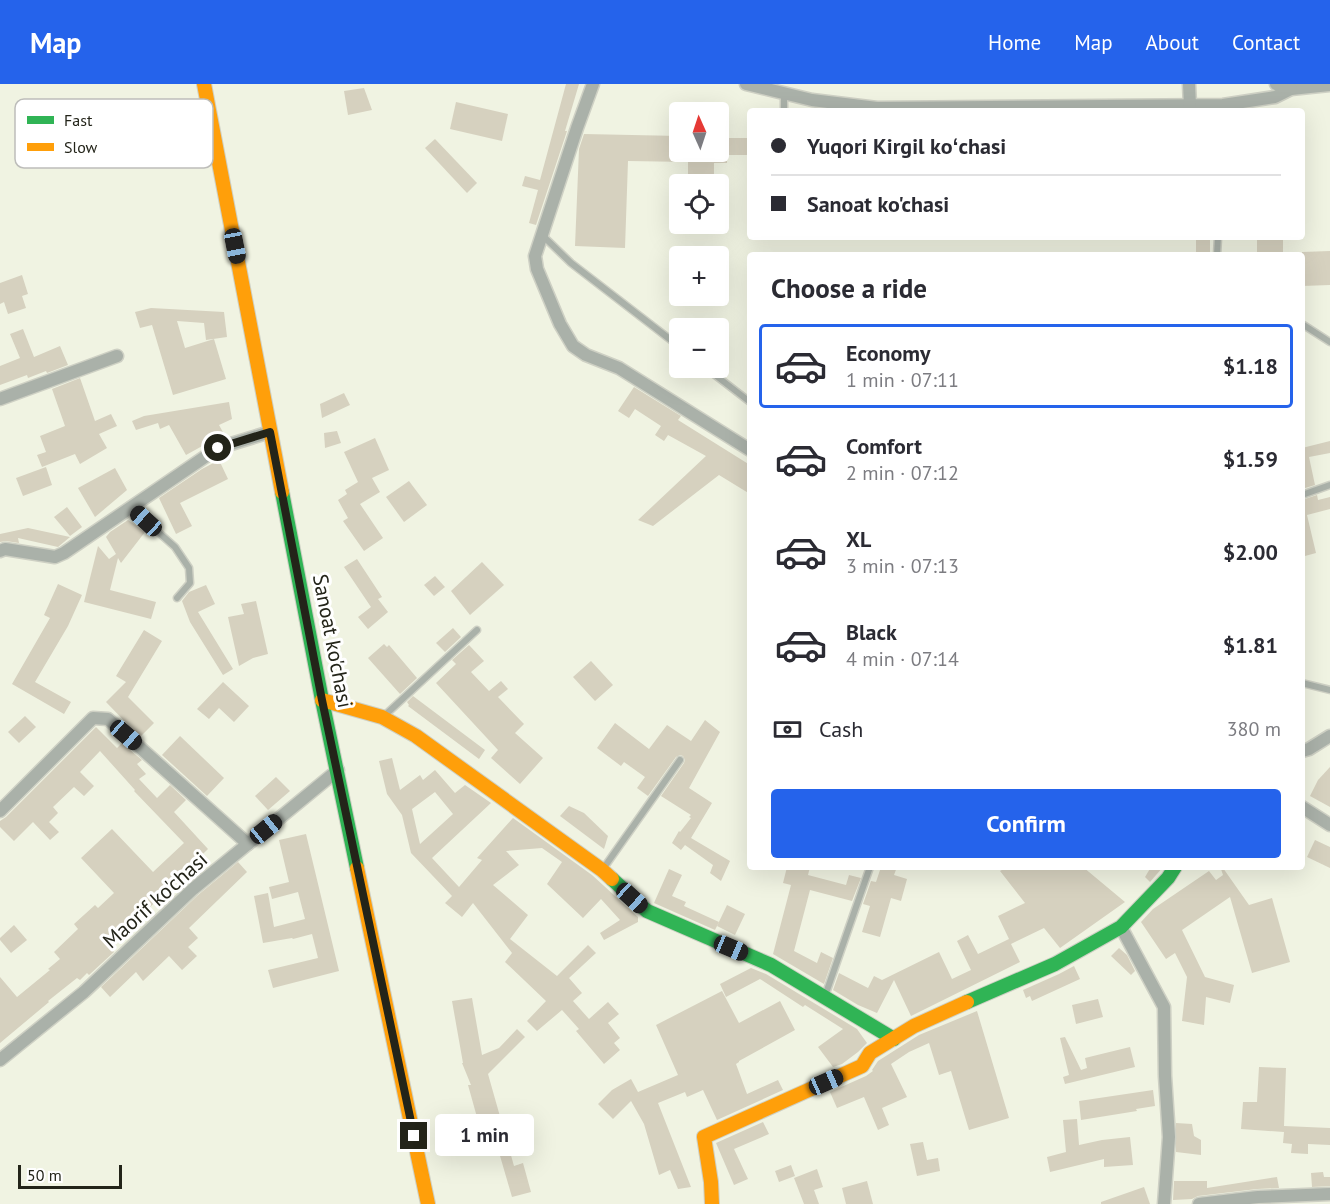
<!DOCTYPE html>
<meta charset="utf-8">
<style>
body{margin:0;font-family:"PT Sans",sans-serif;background:#f7f7f7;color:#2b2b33;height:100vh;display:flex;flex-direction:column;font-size:22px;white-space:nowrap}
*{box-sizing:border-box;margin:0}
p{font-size:20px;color:#7c7c81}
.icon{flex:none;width:33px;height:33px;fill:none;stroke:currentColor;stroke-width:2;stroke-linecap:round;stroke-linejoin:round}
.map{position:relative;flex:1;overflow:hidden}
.side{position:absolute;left:747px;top:168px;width:558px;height:618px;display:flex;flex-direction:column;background:#fff;border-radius:6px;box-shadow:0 6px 24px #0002}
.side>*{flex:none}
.banner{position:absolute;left:747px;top:24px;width:558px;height:132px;border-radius:6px;box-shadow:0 6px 24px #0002;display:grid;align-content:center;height:132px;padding:0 24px;background:#fff}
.needle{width:39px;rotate:357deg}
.controls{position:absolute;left:669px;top:18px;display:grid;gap:12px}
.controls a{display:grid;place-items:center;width:60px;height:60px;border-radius:6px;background:#fff;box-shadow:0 6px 24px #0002;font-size:30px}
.scale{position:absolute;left:18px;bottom:15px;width:104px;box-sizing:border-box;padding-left:6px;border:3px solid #232419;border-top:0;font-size:16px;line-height:21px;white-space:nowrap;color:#232419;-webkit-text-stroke:4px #fff;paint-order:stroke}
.end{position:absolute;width:27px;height:27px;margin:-14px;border:8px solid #232419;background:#fff;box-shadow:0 0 0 3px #fff}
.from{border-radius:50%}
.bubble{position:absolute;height:42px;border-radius:6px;background:#fff;box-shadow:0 6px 24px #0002;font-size:20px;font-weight:800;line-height:42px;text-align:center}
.car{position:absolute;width:18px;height:36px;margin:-18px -9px;border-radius:8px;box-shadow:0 0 4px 2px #0007;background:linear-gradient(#222 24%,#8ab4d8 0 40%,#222 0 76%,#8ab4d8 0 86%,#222 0)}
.banner b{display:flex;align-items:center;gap:21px;height:57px;font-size:22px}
.banner b+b{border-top:2px solid #e1e1e2}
.banner i{width:15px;height:15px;background:#2b2b33}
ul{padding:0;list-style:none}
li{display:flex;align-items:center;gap:18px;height:84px;margin:0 12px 9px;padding:0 12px;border:3px solid transparent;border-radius:6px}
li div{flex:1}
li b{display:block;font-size:22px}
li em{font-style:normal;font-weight:800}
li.active{border-color:#2563eb}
li>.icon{width:54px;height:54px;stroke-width:1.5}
h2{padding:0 24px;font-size:27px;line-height:72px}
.pay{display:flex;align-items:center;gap:15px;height:66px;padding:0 24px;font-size:22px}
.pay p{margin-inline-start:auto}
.primary-button{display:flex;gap:12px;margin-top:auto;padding:12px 24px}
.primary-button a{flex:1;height:69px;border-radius:6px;background:#2563eb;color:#fff;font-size:24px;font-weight:800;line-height:69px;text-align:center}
header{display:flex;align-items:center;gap:36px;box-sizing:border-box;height:84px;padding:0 30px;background:#2563eb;color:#fff}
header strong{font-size:28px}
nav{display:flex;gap:33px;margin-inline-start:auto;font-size:21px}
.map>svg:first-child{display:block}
.building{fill:#d6d1bf;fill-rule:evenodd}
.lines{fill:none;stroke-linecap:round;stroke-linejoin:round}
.lane-casing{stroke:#ced0c4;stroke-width:9}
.street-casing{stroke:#ced0c4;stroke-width:15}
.fast-casing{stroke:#ced0c4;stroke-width:16}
.slow-casing{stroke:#ced0c4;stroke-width:16}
.lane{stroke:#aab1a9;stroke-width:6}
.street{stroke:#aab1a9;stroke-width:12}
.fast{stroke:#30b455;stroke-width:14}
.slow{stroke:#ff9f0a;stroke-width:14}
.route{stroke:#232419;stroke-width:8}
.labels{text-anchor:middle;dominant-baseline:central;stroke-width:6;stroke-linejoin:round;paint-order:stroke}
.street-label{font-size:21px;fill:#232419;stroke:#fff}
.key{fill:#fff;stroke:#bdbdba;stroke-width:1.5}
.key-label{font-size:16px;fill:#232419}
</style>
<header>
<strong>Map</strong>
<nav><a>Home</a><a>Map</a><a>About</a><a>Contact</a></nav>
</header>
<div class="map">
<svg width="1330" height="1120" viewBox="0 0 1330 1120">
<rect width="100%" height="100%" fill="#f0f3e2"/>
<g class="building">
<path d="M566,0H579L565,47H567L536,141L529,139L538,106L522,102L525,92L540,96Z"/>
<path d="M364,4L372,26L348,31L344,7Z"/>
<path d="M456,18L508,30L502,57L450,45Z"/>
<path d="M584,50L680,52V68H718V54H750V71H727V79H714V100H688V78L628,77L625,164L575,162L579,65Z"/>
<path d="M435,55L477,99L467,109L425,64Z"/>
<rect x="1196" y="153" width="14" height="18"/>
<rect x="1257" y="153" width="26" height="18"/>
<path d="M1330,167V201L1302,202V168Z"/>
<path d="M22,191L28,210L22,212L26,224L8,230L4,218L0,220V199Z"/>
<path d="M151,224L224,228L227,253L206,256L204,239L177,237L185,264L214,255L226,295L173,311L152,241L140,244L135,228Z"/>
<path d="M23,245L34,273L60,262L68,281L47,289L46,287L28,294L27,291L0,301V282L20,274L10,250Z"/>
<path d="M80,294L95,337L111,330L117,342L99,350L107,364L80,380L75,370L42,383L37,371L46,368L40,352L65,342L52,305Z"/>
<path d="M634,303L681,332L678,336L750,381V410L719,391L653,442L638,436L706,372L668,351L664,357L655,351L661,342L635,325L629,334L618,327Z"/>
<path d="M344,309L350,321L322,334L320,320Z"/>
<path d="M229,318L232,335L219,341L224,350L186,371L169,341L160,345L158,339L136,346L132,337L144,332Z"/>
<path d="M337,347L341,359L325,364L324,349Z"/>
<path d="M375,354L389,386L372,394L380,408L360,420L383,454L364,467L343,437L348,434L338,416L347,410L345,406L358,398L344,368Z"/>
<path d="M1330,357V369L1309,373L1315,401L1302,405V364Z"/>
<path d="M219,376L228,395L180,419L192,442L176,450L159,414L202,385Z"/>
<path d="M46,383L52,401L23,412L16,394Z"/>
<path d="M115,384L127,406L95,433L78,404Z"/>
<path d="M409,397L427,421L404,438L386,413Z"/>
<path d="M1317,411L1318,416L1330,413V425L1307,431L1316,469L1305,472L1302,461V416Z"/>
<path d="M67,423L82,443L70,452L54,433Z"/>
<path d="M128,436L145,448L121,479L118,474L110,506L156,518L151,535L84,518L98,462L109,475L116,470L106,453L110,448Z"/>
<path d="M28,444L70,453L58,463L18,454L19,459L6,457L0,458V450Z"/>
<path d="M357,475L382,513L378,515L388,528L368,545L358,533L371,523L344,483Z"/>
<path d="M482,478L504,501L470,531L451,507Z"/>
<path d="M435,492L445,503L434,512L424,501Z"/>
<path d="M58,500L82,511L68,542L35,598L71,618L64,630L12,600L50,534L44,531Z"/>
<path d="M206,501L215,520L198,528L233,585L223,591L190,538L182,517L189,508Z"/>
<path d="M256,517L268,570L253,574L239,582L228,533L244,530L241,520Z"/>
<path d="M453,544L461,553L445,568L436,559Z"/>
<path d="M144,546L162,557L128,613L154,639L140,653L106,618L126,598L116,592Z"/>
<path d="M384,560L387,563L389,561L417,594L400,610L368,574Z"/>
<path d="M469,561L484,577L471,588L489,607L501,597L508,605L498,613L524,640L515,649L543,674L520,700L491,674L498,666L436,599L456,580L452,576Z"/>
<path d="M591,577L613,601L595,617L573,593Z"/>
<path d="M223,598L249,622L234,638L219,624L209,635L197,625Z"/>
<path d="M413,612L485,666L479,675L408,622L409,621L407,618Z"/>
<path d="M25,632L36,643L19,659L8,648Z"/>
<path d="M705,636L720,648L689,704L712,719L691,754L730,777L721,797L710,789L713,781L685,761L681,766L672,759L679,747L680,748L691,734L689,733L691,731L661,712L684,679L685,676L683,672L680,671L676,673L648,712L637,704L645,693L624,678L621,682L597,664L615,639L649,665L667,641L691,657Z"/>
<path d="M96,643L117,664L122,659L142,676L137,680L146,690L139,695L157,714L170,701L186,716L174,728L208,765L168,804L169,805L109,862L114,868L89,891L87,889L80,896L77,894L48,917L49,918L0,959V893L17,913L50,886L48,885L60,875L54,868L78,845L74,840L95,821L98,824L114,809L81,774L112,745L153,788L184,759L134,707L135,706L100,667L80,688L94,702L84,712L74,703L53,723L58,729L49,738L59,748L50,756L33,738L14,757L0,743V737L6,733Z"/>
<path d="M180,652L224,694L207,712L162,671Z"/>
<path d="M392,674L400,706L420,691L423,696L435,686L455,709L465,701L491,719L432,774L459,803L482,776L477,774L513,734L592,791L638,833V838L604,856L600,849L620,836L601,815L583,834L547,800L562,778L542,764L506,767L519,781L493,801L528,831L510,855L557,892L588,861L596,869L569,894L582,909L573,917L589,935L608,918L619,930L608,939L620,954L614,959L620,966L604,980L576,947L579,945L562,926L537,947L527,937L546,917L505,878L512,869L473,819L462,833L445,819L452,812L411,769L402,731L387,710L379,677ZM435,708L453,730L420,760L412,725Z"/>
<path d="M1330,683V723L1310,712L1318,696Z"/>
<path d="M276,693L290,707L268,726L255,712Z"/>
<path d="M569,722L584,729L608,752L604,765L560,732Z"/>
<path d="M306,750L339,887L273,904L268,886L318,874L312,850L293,855L292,854L263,859L254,812L268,809L274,843L305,835L298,808L272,815L269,803L289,798L279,756Z"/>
<path d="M1315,756L1330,763V784L1307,773Z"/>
<path d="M238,778L247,788L189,844L198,854L188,863L197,872L182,886L169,872L143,897L136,888L110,913L101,903L198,811Z"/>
<path d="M787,783H810L808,791L846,801L849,791L861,794L852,817L810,806L794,867L817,879L821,868L833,874L824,900L773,870L791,801L783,799Z"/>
<path d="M881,783H897L894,791L907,795L901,817L891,814L880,853L862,848L870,822L863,820L871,797L876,798Z"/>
<path d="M1007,783H1083L1125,818L1060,864L1044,844L1011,860L1020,878L911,932L894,896L877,929L858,921L833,906L839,889L868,904L874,892L882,896L939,868L952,895L971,886L957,857L968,851L978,870L1009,855L998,832L1025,819L1000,787Z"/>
<path d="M1151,783H1163L1150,798L1145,793Z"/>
<path d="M1223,784L1249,821L1272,814L1290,878L1252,889L1230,813L1182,846L1205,893L1234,901L1230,919L1206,913L1204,941L1182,937L1187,893L1175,869L1166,875L1141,838L1153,825L1209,787L1216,796L1223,791L1221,785Z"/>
<path d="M669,785L682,791L672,812L686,818L684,822L719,838L715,846L654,819Z"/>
<path d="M727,821L745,830L735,851L717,842Z"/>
<path d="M14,841L27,856L11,869L0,856V854Z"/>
<path d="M1119,864L1127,871L1135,887L1131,891L1111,872Z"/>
<path d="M1074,882L1080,895L1032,917L1030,912L1026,914L1023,906L1059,890Z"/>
<path d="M751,884L766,890L857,945L867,959L858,968L842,980L833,983L818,963L843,945L805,921L803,923L760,895L726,913L720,900Z"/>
<path d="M722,907L739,939L780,917L795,946L739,977V978L736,980L747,1010L778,996L783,1006L717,1036L703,1006L687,1013L685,1008L658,1019L691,1103L678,1105L670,1086L659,1091L644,1040L631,1017L613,1035L598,1020L612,1006L631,995L638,1008L678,991L656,941Z"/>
<path d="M472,914L482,971L499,964L517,945L525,953L488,990L514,1082L523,1079L531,1108L512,1113L498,1065L487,1069L468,1001H471L462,979H463L452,917Z"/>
<path d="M1098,915L1103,933L1076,940L1072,921Z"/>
<path d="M977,927L1009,1034L969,1046L951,987L939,991L929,959L909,968L891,980L907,1013L882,1024L889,1041L878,1046L864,1013L837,1024L830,1008L866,992L873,987L872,986L878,977L919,951Z"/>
<path d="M1065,953L1081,986L1087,984L1085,974L1130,963L1135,983L1065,1000L1063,993L1069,991L1060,954Z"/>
<path d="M1259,983L1286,984L1284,1042L1330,1044V1061L1308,1060V1070L1291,1069L1292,1060L1283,1059L1284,1048L1241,1045L1243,1018H1257Z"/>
<path d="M1153,1006L1155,1022L1136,1025L1137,1027L1081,1036L1079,1017Z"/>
<path d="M1077,1035L1079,1061L1102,1056L1130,1053L1133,1081L1104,1083V1075L1050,1088L1047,1073L1066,1068L1063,1036Z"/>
<path d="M763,1038L769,1050L734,1065L748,1095L734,1101L716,1059Z"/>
<path d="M1176,1039L1192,1040L1194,1052L1201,1056V1071L1176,1068Z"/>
<path d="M923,1058L927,1076L938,1074L940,1087L917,1092L910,1060Z"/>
<path d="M791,1081L795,1092L779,1098L775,1087Z"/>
<path d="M817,1085L823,1103L814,1106L819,1120H804L794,1094Z"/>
<path d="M1323,1088L1324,1093H1330V1102L1312,1103L1311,1089Z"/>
<path d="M1277,1093L1279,1104L1257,1105L1198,1112L1192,1115L1173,1116L1174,1097H1207V1104Z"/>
<path d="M867,1097L873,1120H846L842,1104Z"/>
<path d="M1144,1103L1150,1120H1101V1118Z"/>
</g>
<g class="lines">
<defs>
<g id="lane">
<path d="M784,10V27"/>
<path d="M542,151L571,179L680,263"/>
<path d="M1217,171L1218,153"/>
<path d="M1302,240L1330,258"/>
<path d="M706,284L750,318"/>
<path d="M1302,411L1330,401"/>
<path d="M131,424L175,463L189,484L190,499L177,514"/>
<path d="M1302,599L1330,606"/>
<path d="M383,633L477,546"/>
<path d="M603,785L680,676"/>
<path d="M825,912L870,783"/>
</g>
<g id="street">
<path d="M593,0L577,44L535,172L537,185L560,240L573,262L586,271L619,284L750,366"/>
<path d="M746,0L812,16L877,24L1223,21L1275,13L1291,5L1330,1"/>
<path d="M1189,0L1190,22"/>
<path d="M1276,0L1291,5"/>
<path d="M0,315L117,272"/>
<path d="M0,467L5,465L55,473L64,469L218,364L270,348"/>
<path d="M1302,667L1309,665L1330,652"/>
<path d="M1302,723L1330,741"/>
<path d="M0,727L93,634L108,635L248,760"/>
<path d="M1121,843L1164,923L1165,992L1169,1053L1164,1120"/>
<path d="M0,976L84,908L193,805L338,686"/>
<path d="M1199,1120L1258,1113L1330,1110"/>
</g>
<g id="fast">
<path d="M282,408L322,616L357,784"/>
<path d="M612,795L647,827L771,881L894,955"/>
<path d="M967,918L1055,880L1121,843L1168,794L1175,783"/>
</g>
<g id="slow">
<path d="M204,0L282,408"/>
<path d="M322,616L382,633L416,652L602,786L612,795"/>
<path d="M357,784L428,1120"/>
<path d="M712,1120L711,1098L704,1053L862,982L870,969L914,942L967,918"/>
</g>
</defs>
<use href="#lane" class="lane-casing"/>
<use href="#street" class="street-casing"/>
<use href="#fast" class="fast-casing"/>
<use href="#slow" class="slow-casing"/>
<use href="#lane" class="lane"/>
<use href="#street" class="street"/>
<use href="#fast" class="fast"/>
<use href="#slow" class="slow"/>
</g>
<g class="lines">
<path class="route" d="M218,364L270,348L322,616L414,1052"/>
</g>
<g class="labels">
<g class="street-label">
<text transform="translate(333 557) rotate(79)">Sanoat ko'chasi</text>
<text transform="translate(155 816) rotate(-42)">Maorif ko'chasi</text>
</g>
</g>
<rect x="15" y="15" width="198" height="69" rx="9" class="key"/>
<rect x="27" y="32" width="27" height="8" fill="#30b455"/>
<rect x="27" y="59" width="27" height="8" fill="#ff9f0a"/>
<g class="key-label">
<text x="64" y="42">Fast</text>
<text x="64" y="69">Slow</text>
</g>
</svg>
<div class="controls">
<a><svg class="needle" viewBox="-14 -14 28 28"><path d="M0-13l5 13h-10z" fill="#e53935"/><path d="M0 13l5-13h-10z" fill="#7c7c81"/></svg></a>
<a><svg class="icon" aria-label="locate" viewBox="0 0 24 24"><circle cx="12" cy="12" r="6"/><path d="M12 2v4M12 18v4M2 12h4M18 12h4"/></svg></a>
<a>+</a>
<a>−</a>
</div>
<div class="scale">50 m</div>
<i class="end from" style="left:218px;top:364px"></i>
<i class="end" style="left:414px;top:1052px"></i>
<div class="bubble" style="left:435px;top:1030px;width:99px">1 min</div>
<i class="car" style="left:235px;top:162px;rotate:169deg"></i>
<i class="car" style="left:146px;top:437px;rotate:312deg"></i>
<i class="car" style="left:126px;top:651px;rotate:131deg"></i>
<i class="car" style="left:266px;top:745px;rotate:51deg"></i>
<i class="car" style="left:632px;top:814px;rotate:132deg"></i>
<i class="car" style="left:731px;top:864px;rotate:113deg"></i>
<i class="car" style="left:826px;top:998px;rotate:66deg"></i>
<div class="banner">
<b><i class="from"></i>Yuqori Kirgil koʻchasi</b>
<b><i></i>Sanoat ko'chasi</b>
</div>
<section class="side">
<h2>Choose a ride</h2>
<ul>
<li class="active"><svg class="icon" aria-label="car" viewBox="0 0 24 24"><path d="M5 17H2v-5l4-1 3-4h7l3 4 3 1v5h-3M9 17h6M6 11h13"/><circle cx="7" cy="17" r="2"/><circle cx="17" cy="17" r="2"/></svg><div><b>Economy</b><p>1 min · 07:11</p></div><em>$1.18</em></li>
<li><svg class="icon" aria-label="car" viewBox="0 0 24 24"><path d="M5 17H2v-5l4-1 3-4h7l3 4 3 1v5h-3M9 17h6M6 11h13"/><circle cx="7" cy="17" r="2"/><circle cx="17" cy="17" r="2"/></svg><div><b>Comfort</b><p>2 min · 07:12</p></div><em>$1.59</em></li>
<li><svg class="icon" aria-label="car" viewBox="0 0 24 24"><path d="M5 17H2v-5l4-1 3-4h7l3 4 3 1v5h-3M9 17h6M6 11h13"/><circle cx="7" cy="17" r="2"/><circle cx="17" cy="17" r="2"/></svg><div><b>XL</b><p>3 min · 07:13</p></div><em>$2.00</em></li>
<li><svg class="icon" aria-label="car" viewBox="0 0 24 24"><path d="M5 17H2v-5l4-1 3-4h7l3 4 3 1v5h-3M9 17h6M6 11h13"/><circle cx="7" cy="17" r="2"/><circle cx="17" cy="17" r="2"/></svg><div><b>Black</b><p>4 min · 07:14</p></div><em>$1.81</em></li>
</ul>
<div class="pay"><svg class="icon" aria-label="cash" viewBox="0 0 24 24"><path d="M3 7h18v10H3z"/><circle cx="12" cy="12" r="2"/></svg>Cash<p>380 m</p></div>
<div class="primary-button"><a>Confirm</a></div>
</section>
</div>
